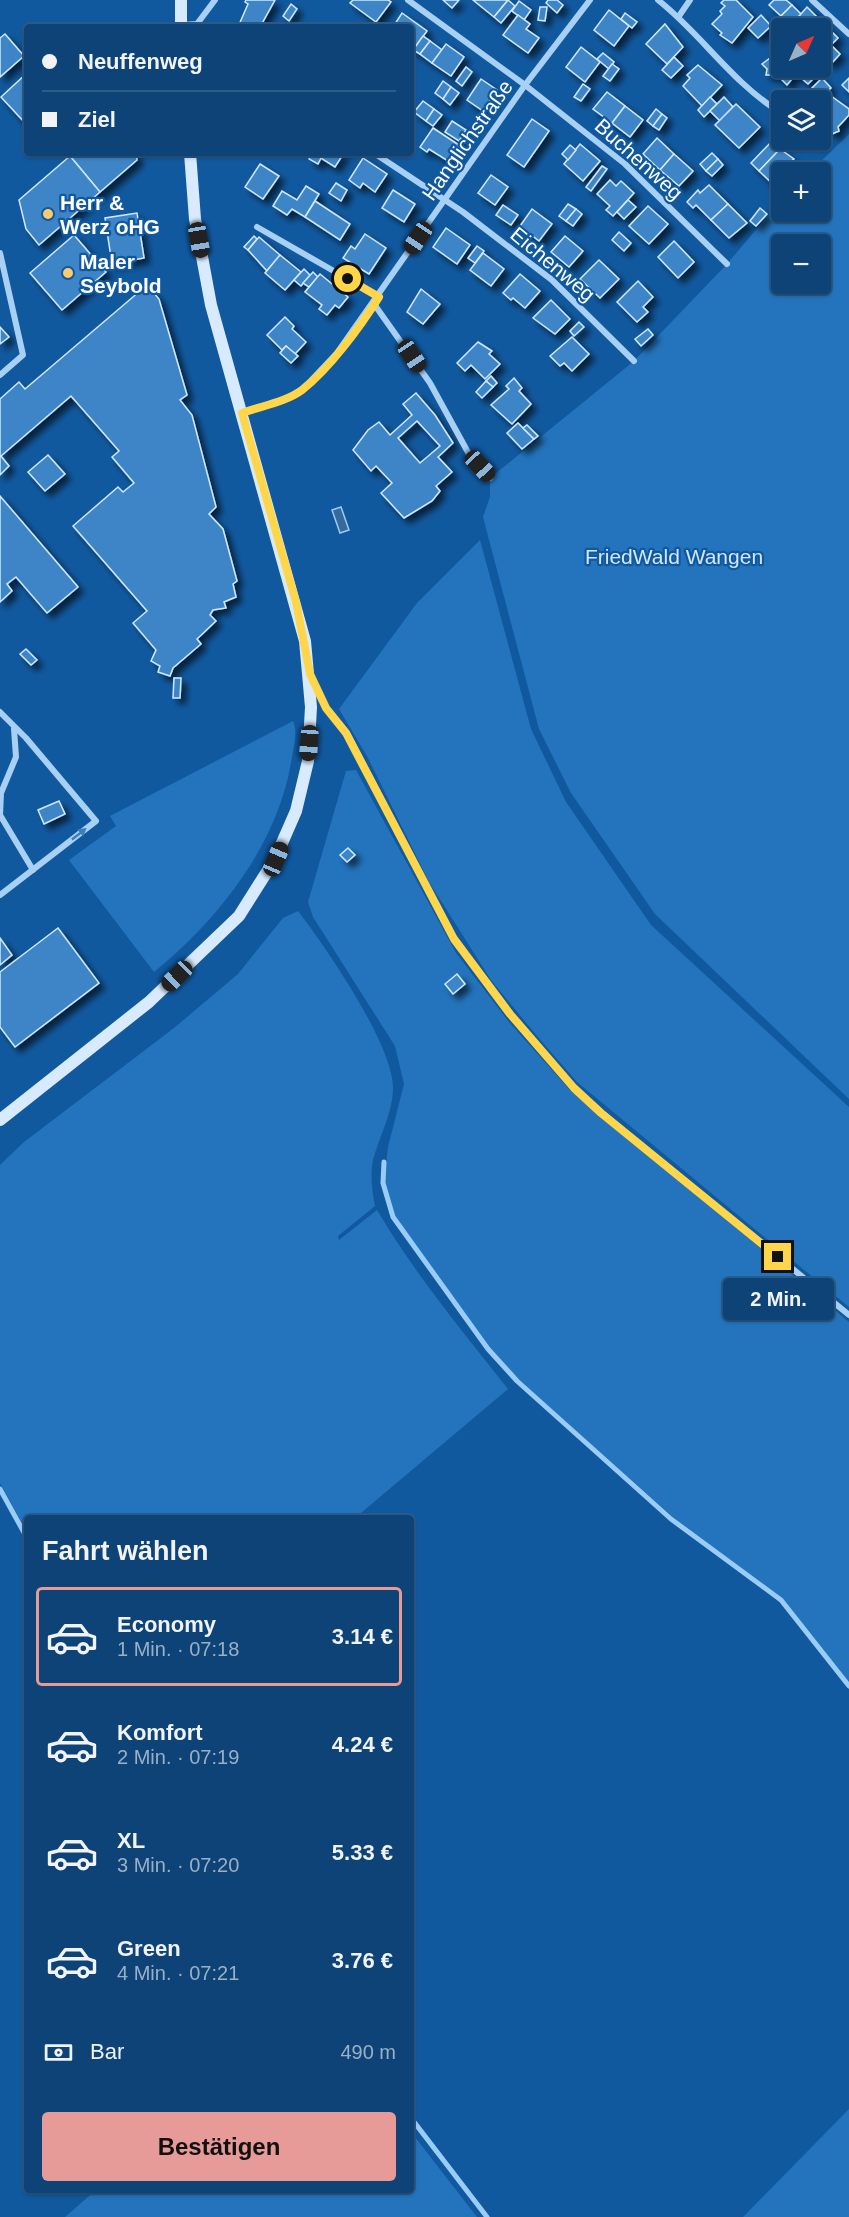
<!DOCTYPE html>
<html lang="de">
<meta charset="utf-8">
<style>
body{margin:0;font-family:Helvetica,sans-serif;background:#1b4e7f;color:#f1f3f6;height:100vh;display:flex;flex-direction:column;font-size:22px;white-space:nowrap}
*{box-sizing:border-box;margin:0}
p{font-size:20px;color:#9ab0c6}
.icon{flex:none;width:33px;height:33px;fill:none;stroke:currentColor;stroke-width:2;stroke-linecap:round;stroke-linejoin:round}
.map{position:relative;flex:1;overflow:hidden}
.side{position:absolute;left:24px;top:1515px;width:390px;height:678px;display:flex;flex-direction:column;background:#0d4377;border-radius:6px;box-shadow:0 2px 4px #0004,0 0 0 2px #2d5c89}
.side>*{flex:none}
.banner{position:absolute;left:24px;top:24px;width:390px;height:132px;border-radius:6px;box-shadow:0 2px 4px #0004,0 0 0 2px #2d5c89;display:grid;align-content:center;height:132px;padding:0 18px;background:#0d4377}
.needle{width:39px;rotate:45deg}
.controls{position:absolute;left:771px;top:18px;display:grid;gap:12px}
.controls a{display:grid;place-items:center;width:60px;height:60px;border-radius:6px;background:#0d4377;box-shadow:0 2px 4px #0004,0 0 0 2px #2d5c89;font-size:30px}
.end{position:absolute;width:27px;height:27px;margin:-14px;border:8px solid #ffd54a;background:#111;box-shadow:0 0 0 3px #111}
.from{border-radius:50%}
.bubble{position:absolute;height:42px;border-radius:6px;background:#0d4377;box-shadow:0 2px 4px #0004,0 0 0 2px #2d5c89;font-size:20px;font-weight:600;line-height:42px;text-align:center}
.car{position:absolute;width:18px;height:36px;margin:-18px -9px;border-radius:8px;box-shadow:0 0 4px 2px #0007;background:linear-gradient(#222 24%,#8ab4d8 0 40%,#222 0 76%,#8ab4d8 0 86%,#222 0)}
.banner b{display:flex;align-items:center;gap:21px;height:57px;font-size:22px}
.banner b+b{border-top:2px solid #2d5c89}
.banner i{width:15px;height:15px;background:#f1f3f6}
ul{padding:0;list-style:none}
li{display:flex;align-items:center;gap:18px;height:99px;margin:0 12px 9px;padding:0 6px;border:3px solid transparent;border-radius:6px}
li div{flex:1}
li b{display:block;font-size:22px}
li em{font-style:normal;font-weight:600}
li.active{border-color:#e69b98}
li>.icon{width:54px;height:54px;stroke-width:1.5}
h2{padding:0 18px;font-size:27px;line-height:72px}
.pay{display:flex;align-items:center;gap:15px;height:66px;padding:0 18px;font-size:22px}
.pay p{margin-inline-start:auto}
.primary-button{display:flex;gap:12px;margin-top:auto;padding:12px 18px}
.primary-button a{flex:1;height:69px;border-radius:6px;background:#e69b98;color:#111;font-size:24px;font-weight:600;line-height:69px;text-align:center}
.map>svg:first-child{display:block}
.green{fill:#2374bd;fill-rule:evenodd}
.water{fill:#366a9c;stroke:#9accf8;stroke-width:1.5}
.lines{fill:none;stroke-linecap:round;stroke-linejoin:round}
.stream{stroke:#9accf8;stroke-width:5}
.building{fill:#3e85c7;stroke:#d1e9fe;stroke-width:1.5;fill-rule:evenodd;filter:url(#shadow)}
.street{stroke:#a8d0f5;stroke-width:6}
.secondary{stroke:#d8ebfe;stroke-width:12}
.oneway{fill:#3e7db9}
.route{stroke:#ffd54a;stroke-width:8}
.poi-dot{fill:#ffca6c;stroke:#11599f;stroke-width:2}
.labels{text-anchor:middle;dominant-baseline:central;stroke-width:4.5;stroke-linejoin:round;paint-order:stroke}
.street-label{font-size:21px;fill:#fff;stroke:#11599f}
.poi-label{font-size:21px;font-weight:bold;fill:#fff;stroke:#11599f;text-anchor:start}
.park-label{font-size:21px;fill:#d1e9fe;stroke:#11599f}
</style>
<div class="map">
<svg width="849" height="2217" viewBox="0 0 849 2217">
<defs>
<filter id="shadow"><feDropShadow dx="5.5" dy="5.5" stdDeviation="3" flood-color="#0009"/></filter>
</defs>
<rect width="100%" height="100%" fill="#11599f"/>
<g class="green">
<path d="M849,134V1099L655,914L571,793L539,729L483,517L490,497V478L634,361L727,264L781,200L782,212H820V172H810ZM782,244H820V284H782Z"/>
<path d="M480,540L531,729L566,802L651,925L849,1107V1307L577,1082L537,1036L491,980L429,882L368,758L339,709L417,603Z"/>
<path d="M293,721C298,732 294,745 292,757C279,843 220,918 154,972L69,860L116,826L110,816Z"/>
<path d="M356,770L456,953L509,1022L568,1088L849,1322V1684L784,1601L673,1517L518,1380L487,1346L416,1249L394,1215L384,1182L388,1147L404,1084L395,1046L313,917L308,902L346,771Z"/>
<path d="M298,911C325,946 395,1047 393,1090C392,1115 379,1137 373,1160C370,1175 372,1191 375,1206L338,1236L339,1240L377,1210C415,1274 462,1331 508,1389L355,1518H27V1532L0,1483V1165L24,1142L174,1028L238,974L283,918Z"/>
<path d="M849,2109V2217H743Z"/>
<path d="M411,2132L477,2217H65L96,2190H411Z"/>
</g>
<path class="water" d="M341,507L349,530L340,533L332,510Z"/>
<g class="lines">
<g class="stream">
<path d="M384,1162L383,1183L393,1217L488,1349L517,1381L671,1519L781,1600L849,1686"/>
<path d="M0,1489L27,1538"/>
<path d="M411,2118L487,2217"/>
</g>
</g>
<g class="building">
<path d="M246,0H275L260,27H238L248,4L245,2Z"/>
<path d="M353,0H388L391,2L376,22L350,3Z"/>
<path d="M443,0H459L452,8Z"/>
<path d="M473,0H508L494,17Z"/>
<path d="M508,0L515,6L501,23L494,17Z"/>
<path d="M548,0H557L563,5L557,13L546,3Z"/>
<path d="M724,0H736L753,17L732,43L720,35L722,33L712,24L722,14L720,11L725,6L721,3Z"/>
<path d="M774,0H786L792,5L781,16L769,5Z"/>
<path d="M519,1L531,10L524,20L512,11Z"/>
<path d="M291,4L297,9L289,21L283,16Z"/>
<path d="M792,5L801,14L790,25L781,16Z"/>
<path d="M540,7H547L545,21L538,20Z"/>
<path d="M807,7L823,23L817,28H789Z"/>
<path d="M609,10L629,26L614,46L594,30Z"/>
<path d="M402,13L427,31L413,50L411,48V27H393Z"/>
<path d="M625,13L637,22L632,28L621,19Z"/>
<path d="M518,15L530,24L526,29L539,38L528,53L503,35Z"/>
<path d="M761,15L771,26L758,38L748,28Z"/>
<path d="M823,23L838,38L820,56V28H817Z"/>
<path d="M665,24L683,47L667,64L646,44Z"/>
<path d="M5,34L24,56L0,77V38Z"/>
<path d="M423,36L430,41L420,54L413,50Z"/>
<path d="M430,41L442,50L432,63L420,54Z"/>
<path d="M446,44L464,57L451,76L432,63Z"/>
<path d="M831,45L840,54L831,64L821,55Z"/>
<path d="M581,47L600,62L585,82L566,67Z"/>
<path d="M782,49V68H801L787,85L777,75H766L767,69L762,64Z"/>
<path d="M603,53L614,62L609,69L597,59Z"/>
<path d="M674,57L683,66L671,78L662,70Z"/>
<path d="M612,64L619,69L610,81L603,76Z"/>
<path d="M698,65L722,85L702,106L683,86L690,78L687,75Z"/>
<path d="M466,67L472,72L462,86L456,81Z"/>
<path d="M805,68H813L819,73L808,84L798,75Z"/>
<path d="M27,73V125L1,97Z"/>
<path d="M822,78L831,88L819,99L810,90Z"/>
<path d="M849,78V92L842,85Z"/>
<path d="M481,79L497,90L483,111L467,100Z"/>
<path d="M443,81L451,87L443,99L435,93Z"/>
<path d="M583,84L590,89L581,101L574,97Z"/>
<path d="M451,87L459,93L450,105L443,99Z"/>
<path d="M607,92L625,106L612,123L593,109Z"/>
<path d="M831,96L849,109V115L838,127L839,131L832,134L820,119V107Z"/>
<path d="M710,97L717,104L704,117L698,110Z"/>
<path d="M724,97L733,107L720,121L710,111Z"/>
<path d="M423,101L434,109L426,121L414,112Z"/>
<path d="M736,104L760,127L739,148L715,125Z"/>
<path d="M625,106L643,120L630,137L612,123Z"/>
<path d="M434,109L442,115L433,126L426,121Z"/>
<path d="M656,109L662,114L653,126L647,121Z"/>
<path d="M662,114L667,118L659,130L653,126Z"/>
<path d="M532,119L549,131L524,167L507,155Z"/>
<path d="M452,121L466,130L459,141L445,132Z"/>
<path d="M433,128L459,145L448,161L429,149L427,152L420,147Z"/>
<path d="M657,138L674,154L660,170L643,154Z"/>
<path d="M772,141L780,149L759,171L751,163Z"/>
<path d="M580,144L600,161L583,181L564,164Z"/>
<path d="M570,145L576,150L568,160L562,154Z"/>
<path d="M780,149L794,159L791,161L798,167L792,172H782V183L777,188L759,171Z"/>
<path d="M73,153H136L137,160L100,192L70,156Z"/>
<path d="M312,153H344L335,167L321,158L318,164L309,159Z"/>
<path d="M712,153L718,159L706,171L700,164Z"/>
<path d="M674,154L693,171L679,186L660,170Z"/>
<path d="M70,156L100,192L39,245L26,229L19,200Z"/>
<path d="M363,158L387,174L375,192L363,183L360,188L349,180Z"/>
<path d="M718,159L723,165L712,176L706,171Z"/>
<path d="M260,164L279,176L263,199L245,187Z"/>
<path d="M602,166L607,169L591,191L586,187Z"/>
<path d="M491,175L508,187L495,205L478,193Z"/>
<path d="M610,180L616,186L621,181L634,193L613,216L606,210L610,206L597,194Z"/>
<path d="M336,183L347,190L341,201L329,193Z"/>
<path d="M709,185L728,204L711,220L696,205L693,208L687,202L698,190L700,193Z"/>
<path d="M306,186L319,194L305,217L292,209L287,215L273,206L282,191L297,200Z"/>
<path d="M393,190L415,204L404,222L382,208Z"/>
<path d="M628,200L636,207L624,219L617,212Z"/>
<path d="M315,201L350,224L340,240L305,217Z"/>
<path d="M568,204L576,209L566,221L559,216Z"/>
<path d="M728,204L747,223L729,238L711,220Z"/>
<path d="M503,205L518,215L511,225L496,215Z"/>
<path d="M648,206L668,224L649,244L629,226Z"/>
<path d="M760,208L767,214L756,226L750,221Z"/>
<path d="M532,209L552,224L539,241L520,226Z"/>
<path d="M576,209L582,214L573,226L566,221Z"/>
<path d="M137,213L144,258L112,264L105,218Z"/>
<path d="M446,228L470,245L457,264L433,247Z"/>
<path d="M619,232L631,243L624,251L612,240Z"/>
<path d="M365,234L386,248L369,274L343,258L351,246L355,249Z"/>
<path d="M74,235L106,272L62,310L30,273Z"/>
<path d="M254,236L257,239L248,250L244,247Z"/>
<path d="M565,236L583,251L569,267L551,252Z"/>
<path d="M259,237L280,255L267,271L248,250Z"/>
<path d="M674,241L694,262L678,278L658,257Z"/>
<path d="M477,246L484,251L475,263L468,258Z"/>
<path d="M483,253L504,269L491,286L470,270Z"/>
<path d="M280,255L301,272L285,290L265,273Z"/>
<path d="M599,260L619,279L600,298L580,279Z"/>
<path d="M304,269L310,275L301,286L294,280Z"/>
<path d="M313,272L318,277L309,287L303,283Z"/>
<path d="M320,274L348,297L339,308L335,305L327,315L319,309L322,305L305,292Z"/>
<path d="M520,274L540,291L525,308L513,298L511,300L503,293Z"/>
<path d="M638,281L653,297L643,307L648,312L637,322L617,302Z"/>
<path d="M147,285L159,299L187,395L180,400L192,415L216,507L209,514L223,529L237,581L233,584L236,597L224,602L226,608L213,610L210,615L216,621L197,639L201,644L173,668L170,676L158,672L160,666L151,661L156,650L133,623L147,611L73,526L118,487L123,492L134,483L112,457L119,451L71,396L1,456L9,466L0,475V399L19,382L25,389Z"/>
<path d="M421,289L440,304L423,324L407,312Z"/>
<path d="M551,300L570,319L555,334L533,318Z"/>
<path d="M285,317L294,326L292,329L306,342L295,354L286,346L282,350L267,335Z"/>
<path d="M579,322L584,327L574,336L570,331Z"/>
<path d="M0,327L9,337L0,344Z"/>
<path d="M648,329L653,335L641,346L635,339Z"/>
<path d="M572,337L589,354L572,371L564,363L560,366L550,356Z"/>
<path d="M478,342L492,351L489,354L500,364L485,379L471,365L465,371L457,363Z"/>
<path d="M286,346L298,356L291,363L280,353Z"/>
<path d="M491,376L497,383L493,387L486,381Z"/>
<path d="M514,378L522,388L519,391L531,404L512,424L491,405L509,389L506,386Z"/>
<path d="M486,381L493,387L482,398L476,392Z"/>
<path d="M416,393L435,415L453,443L438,457L452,472L436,486L440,491L432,501L404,518L381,493L392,483L376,466L371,471L353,450L368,430L379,422L390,435L412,415L403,404ZM417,421L440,446L420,463L398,438Z"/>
<path d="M518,423L534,439L522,449L507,433Z"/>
<path d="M527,425L538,436L534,439L523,428Z"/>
<path d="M48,455L65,474L45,491L28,472Z"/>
<path d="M0,496L78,587L47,613L16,577L7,584L12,591L0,602Z"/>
<path d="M26,649L37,660L31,665L20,654Z"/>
<path d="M174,678H181L180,698H173Z"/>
<path d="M59,801L65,814L44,824L38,810Z"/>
<path d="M348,848L355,855L347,862L340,855Z"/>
<path d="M58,928L99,983L15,1047L0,1027V972Z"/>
<path d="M0,938L12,955L0,965Z"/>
<path d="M457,974L465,984L453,994L445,984Z"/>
</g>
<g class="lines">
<g class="street">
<path d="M408,0L525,85L625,164L727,264"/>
<path d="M658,0C701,34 731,81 778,111"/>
<path d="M812,0L849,34"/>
<path d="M679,16L690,0"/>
<path d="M181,25L197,24L215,0"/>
<path d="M374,153L463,212L552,280L634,361"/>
<path d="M257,227L379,297"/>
<path d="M0,253L23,355L0,375"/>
<path d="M374,304L430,383L470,456L490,478"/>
<path d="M242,413L288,398L302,390L337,353L525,85L590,0"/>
<path d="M312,678L326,708L347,733L454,939L510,1014L574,1088L601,1112L849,1315"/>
<path d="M0,712L26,738L96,821L0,895"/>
<path d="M14,729L16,757L1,793L0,815L33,870"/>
</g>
<g class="secondary">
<path d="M181,0V27"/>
<path d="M0,1120L149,1002L239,916L275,859L296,811L308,761L311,707L305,641L211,305L195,219L190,153"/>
</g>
</g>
<defs><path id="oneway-solid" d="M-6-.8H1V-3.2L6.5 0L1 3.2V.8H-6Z" transform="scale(1.5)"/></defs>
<use class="oneway" href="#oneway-solid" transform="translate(79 834) rotate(-38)"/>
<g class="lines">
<path class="route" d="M348,279L379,297C360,327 330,368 302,390C286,402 261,406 242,413L296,602L310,674L326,708L346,733L454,939L510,1014L574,1088L601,1113L778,1257"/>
</g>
<g class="poi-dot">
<circle cx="48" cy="214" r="6"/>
<circle cx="68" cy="273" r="6"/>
</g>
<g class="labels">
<g class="street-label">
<text transform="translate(467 140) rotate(-55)">Hanglichstraße</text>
<text transform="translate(639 159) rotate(42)">Buchenweg</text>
<text transform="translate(553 264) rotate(40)">Eichenweg</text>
</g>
<g class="poi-label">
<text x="60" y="202">Herr &amp;<tspan x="60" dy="24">Werz oHG</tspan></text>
<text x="80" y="261">Maler<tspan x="80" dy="24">Seybold</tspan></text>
</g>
<g class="park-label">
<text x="674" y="556">FriedWald Wangen</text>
</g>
</g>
</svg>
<div class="controls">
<a><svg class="needle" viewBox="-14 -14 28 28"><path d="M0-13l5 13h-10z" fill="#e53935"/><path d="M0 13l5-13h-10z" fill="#9ab0c6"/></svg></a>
<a><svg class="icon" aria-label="layers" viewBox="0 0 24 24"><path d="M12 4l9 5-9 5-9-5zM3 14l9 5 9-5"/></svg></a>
<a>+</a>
<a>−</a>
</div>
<i class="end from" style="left:348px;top:279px"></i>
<i class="end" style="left:778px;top:1257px"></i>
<div class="bubble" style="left:723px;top:1278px;width:111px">2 Min.</div>
<i class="car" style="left:418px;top:238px;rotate:214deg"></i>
<i class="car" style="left:199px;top:240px;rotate:170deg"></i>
<i class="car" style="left:412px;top:356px;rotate:146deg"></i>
<i class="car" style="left:480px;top:466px;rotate:137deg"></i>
<i class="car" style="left:309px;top:743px;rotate:184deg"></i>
<i class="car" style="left:276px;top:859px;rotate:23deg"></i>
<i class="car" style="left:177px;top:976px;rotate:226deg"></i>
<div class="banner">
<b><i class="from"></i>Neuffenweg</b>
<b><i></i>Ziel</b>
</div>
<section class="side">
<h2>Fahrt wählen</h2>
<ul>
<li class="active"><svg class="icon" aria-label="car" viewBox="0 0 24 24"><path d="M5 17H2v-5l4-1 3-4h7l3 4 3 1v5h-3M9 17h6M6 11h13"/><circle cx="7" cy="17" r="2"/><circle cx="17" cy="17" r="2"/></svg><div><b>Economy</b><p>1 Min. · 07:18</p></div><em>3.14 €</em></li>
<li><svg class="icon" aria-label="car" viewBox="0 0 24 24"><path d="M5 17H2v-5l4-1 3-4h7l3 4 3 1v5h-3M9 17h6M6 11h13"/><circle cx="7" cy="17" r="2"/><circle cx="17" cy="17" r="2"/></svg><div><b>Komfort</b><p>2 Min. · 07:19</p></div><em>4.24 €</em></li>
<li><svg class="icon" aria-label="car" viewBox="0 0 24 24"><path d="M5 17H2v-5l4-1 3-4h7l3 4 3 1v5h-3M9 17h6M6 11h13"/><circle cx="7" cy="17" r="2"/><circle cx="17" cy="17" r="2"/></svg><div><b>XL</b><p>3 Min. · 07:20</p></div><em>5.33 €</em></li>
<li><svg class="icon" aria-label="car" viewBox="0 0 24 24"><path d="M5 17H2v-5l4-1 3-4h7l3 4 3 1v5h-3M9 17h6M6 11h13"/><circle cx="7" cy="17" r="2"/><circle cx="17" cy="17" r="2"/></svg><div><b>Green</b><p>4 Min. · 07:21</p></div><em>3.76 €</em></li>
</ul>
<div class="pay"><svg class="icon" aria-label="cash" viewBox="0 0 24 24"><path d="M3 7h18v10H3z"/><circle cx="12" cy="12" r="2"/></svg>Bar<p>490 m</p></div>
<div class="primary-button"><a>Bestätigen</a></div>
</section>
</div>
